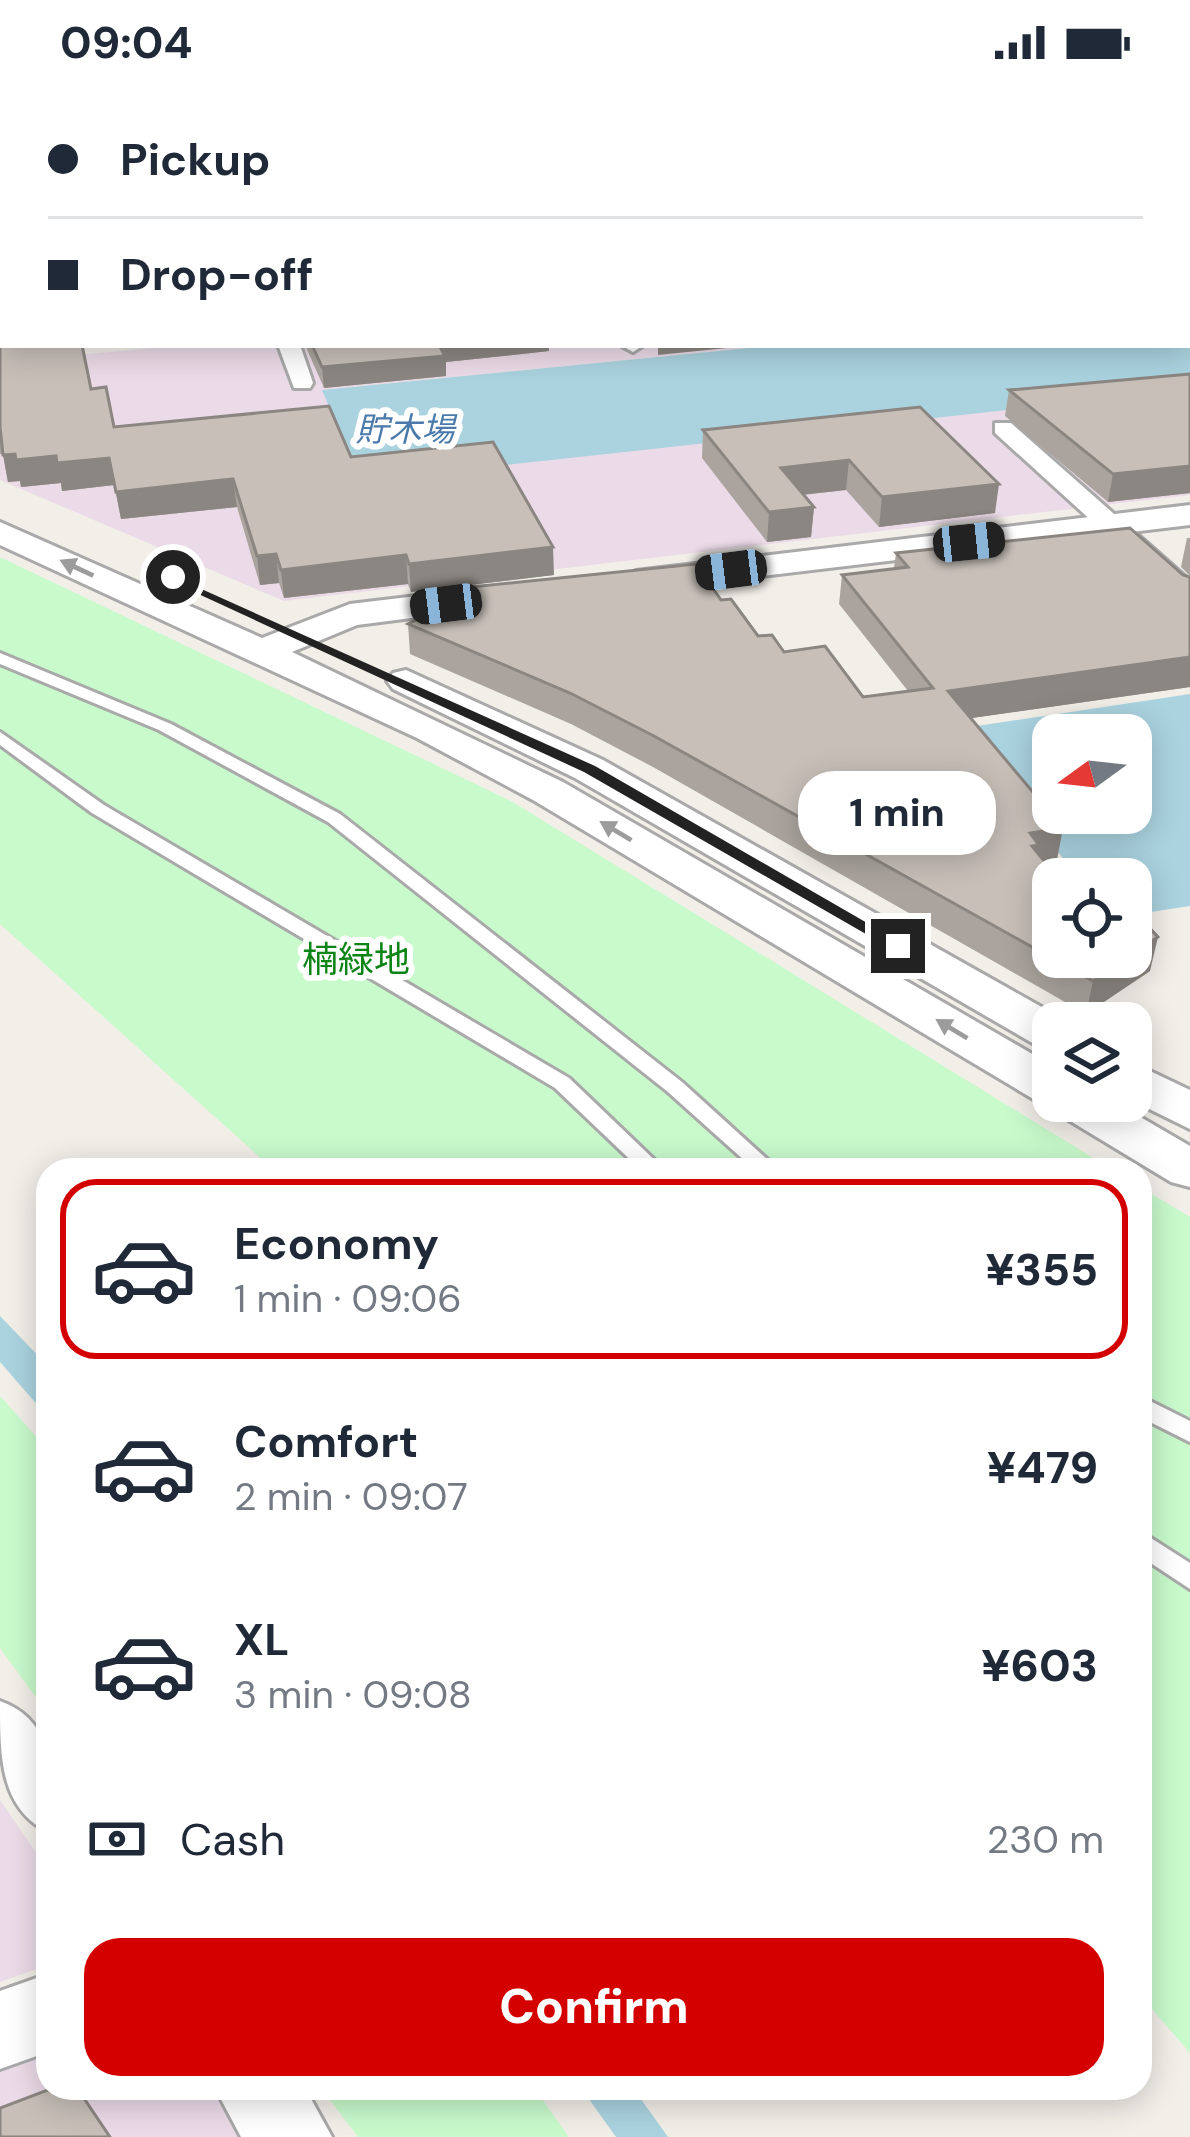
<!DOCTYPE html>
<meta charset="utf-8">
<style>
body{margin:0;font-family:"DM Sans","Noto Sans JP",sans-serif;background:#f2f2f3;color:#1f2937;height:100vh;display:flex;flex-direction:column;font-size:45px;white-space:nowrap}
*{box-sizing:border-box;margin:0}
p{font-size:39px;color:#747a83}
.icon{flex:none;width:66px;height:66px;fill:none;stroke:currentColor;stroke-width:2;stroke-linecap:round;stroke-linejoin:round}
.map{position:relative;flex:1;overflow:hidden}
.side{position:absolute;left:36px;top:1074px;width:1116px;height:942px;display:flex;flex-direction:column;background:#fff;border-radius:36px;box-shadow:0 6px 30px #0003}
.side>*{flex:none}
.guide{position:absolute;left:0px;top:0px;width:1191px;height:264px;box-shadow:0 6px 30px #0003;display:grid;align-content:center;height:264px;padding:0 48px;background:#fff}
.needle{width:78px;rotate:255deg}
.tools{position:absolute;left:1032px;top:630px;display:grid;gap:24px}
.tools a{display:grid;place-items:center;width:120px;height:120px;border-radius:24px;background:#fff;box-shadow:0 6px 30px #0003;font-size:60px}
.end{position:absolute;width:54px;height:54px;margin:-27px;border:15px solid #222;background:#fff;box-shadow:0 0 0 6px #fff}
.from{border-radius:50%}
.bubble{position:absolute;height:84px;border-radius:36px;background:#fff;box-shadow:0 6px 30px #0003;font-size:39px;font-weight:800;line-height:84px;text-align:center}
.car{position:absolute;width:36px;height:72px;margin:-36px -18px;border-radius:15px;box-shadow:0 0 9px 3px #0007;background:linear-gradient(#222 24%,#8ab4d8 0 40%,#222 0 76%,#8ab4d8 0 86%,#222 0)}
.guide b{display:flex;align-items:center;gap:42px;height:114px;font-size:45px}
.guide b+b{border-top:3px solid #e0e1e3}
.guide i{width:30px;height:30px;background:#1f2937}
ul{padding:21px 0 0;list-style:none}
li{display:flex;align-items:center;gap:36px;height:180px;margin:0 24px 18px;padding:0 24px;border:6px solid transparent;border-radius:36px}
li div{flex:1}
li b{display:block;font-size:45px}
li em{font-style:normal;font-weight:800}
li.current{border-color:#d40000}
li>.icon{width:108px;height:108px;stroke-width:1.5}
.pay{display:flex;align-items:center;gap:30px;height:132px;padding:0 48px;font-size:45px}
.pay p{margin-inline-start:auto}
.button{display:flex;gap:24px;margin-top:auto;padding:24px 48px}
.button a{flex:1;height:138px;border-radius:36px;background:#d40000;color:#fff;font-size:48px;font-weight:800;line-height:138px;text-align:center}
.status{display:flex;justify-content:space-between;align-items:center;height:84px;padding:0 60px;background:#fff;direction:ltr}
.status svg{height:33px;fill:currentColor}
.map>svg:first-child{display:block}
.industrial{fill:#ebdbe8}
.park{fill:#c8facc}
.water{fill:#aad3df;fill-rule:evenodd}
.lines{fill:none;stroke-linecap:round;stroke-linejoin:round}
.service-casing{stroke:#a9a9a9;stroke-width:6}
.minor-casing{stroke:#a9a9a9;stroke-width:6}
.tertiary-casing{stroke:#a9a9a9;stroke-width:6}
.service{fill:#fff;fill-rule:evenodd}
.minor{fill:#fff;fill-rule:evenodd}
.tertiary{fill:#fff;fill-rule:evenodd}
.wall{fill:#aba49e}
.shaded-wall{fill:#8b8681}
.building{fill:#c7bfb8;stroke:#8b8681;stroke-width:3}
.oneway{fill:#9c9c9c}
.route{fill:#222}
.labels{text-anchor:middle;dominant-baseline:central;stroke-width:12;stroke-linejoin:round;paint-order:stroke}
.far-water-label{font-size:33px;font-style:italic;fill:#4a7aab;stroke:#fff}
.park-label{font-size:36px;fill:#0c8416;stroke:#fff}
</style>
<div class="status"><b>09:04</b><svg viewBox="0 0 49 12"><path d="M0 12V9h3v3zM5 12V6h3v6zM10 12V3h3v9zM15 12V0h3v12zM26 1h20v11H26zM47 4h2v5h-2z"/></svg></div>
<div class="map">
<svg width="1190" height="2053" viewBox="0 0 1190 2053">
<rect width="100%" height="100%" fill="#f2efe9"/>
<g class="industrial">
<path d="M186,261H780L323,306H1190V411L284,517L0,396V278Z"/>
<path d="M0,1716L48,1786V1881L0,1898Z"/>
<path d="M48,1971V2004H209L243,2053H0V1988Z"/>
</g>
<g class="park">
<path d="M0,473L511,717L1113,1086H274L0,840Z"/>
<path d="M1140,1103L1190,1133V1969L1140,1911Z"/>
<path d="M0,1312L48,1366V1630L0,1564Z"/>
<path d="M321,2004H534L569,2053H358Z"/>
</g>
<g class="water">
<path d="M0,0H625L3,3L0,43Z"/>
<path d="M1190,221V306L360,397L322,306L780,261H1188Z"/>
<path d="M1190,610V822L1131,831V795H1080L957,645ZM1053,651H1131V729H1053Z"/>
<path d="M0,1232L48,1282V1333L0,1278Z"/>
<path d="M581,2004H633L668,2053H616Z"/>
</g>
<g class="lines">
<defs>
<g id="service">
<path d="M0,569L171,640L340,730L682,998L779,1086H755L668,1008L328,738L159,646L0,580Z"/>
<path d="M0,648L104,721L569,994L665,1086H641L555,1004L92,729L0,661Z"/>
<path d="M1140,1312L1190,1337V1358L1140,1333Z"/>
<path d="M1140,1447L1190,1479V1505L1140,1472Z"/>
</g>
<g id="minor">
<path d="M1032,0H1051L1053,3H1035Z"/>
<path d="M278,261H300L313,299L310,304H294Z"/>
<path d="M644,261L633,268L622,262V261Z"/>
<path d="M995,339H1011L1190,497V519L1180,517L995,349Z"/>
</g>
<g id="tertiary">
<rect x="1188" y="150" width="2" height="14"/>
<path d="M1190,421V441L636,507L619,497L636,487Z"/>
<path d="M0,438L262,554L350,520L492,503L505,506L510,514L505,522L357,541L292,568L563,698L1053,982V1017H1113L1190,1062V1103L1171,1098L1057,1029L1051,1020L1035,1016L533,716L417,654L0,461Z"/>
<path d="M406,586L603,676L1070,939H1053V965L1036,961L575,694L393,605L387,597L393,589Z"/>
<path d="M1131,978L1190,1006V1045L1131,1016Z"/>
<path d="M0,1617C60,1639 48,1694 48,1748C0,1724 0,1673 0,1617Z"/>
<path d="M48,1890V1968L0,1985V1907Z"/>
<path d="M215,2004H305L332,2053H241Z"/>
</g>
</defs>
<use href="#service" class="service-casing"/>
<use href="#minor" class="minor-casing"/>
<use href="#tertiary" class="tertiary-casing"/>
<use href="#service" class="service"/>
<use href="#minor" class="minor"/>
<use href="#tertiary" class="tertiary"/>
</g>
<g class="wall">
<path d="M1072,0H1190V22H1188V3H1078Z"/>
<path d="M0,255L91,305L114,343L351,373L554,491L411,508L408,500L284,514L279,499L260,501L237,423L121,435L114,401L62,407L61,399L21,403L20,397L8,398L3,370H0Z"/>
<path d="M305,261H549V267L446,278V292L324,304Z"/>
<path d="M1190,290V409L1108,418L1005,332L1009,306Z"/>
<path d="M920,323L995,429L879,443L846,406L803,411L814,423L811,453L767,458L702,374L703,346Z"/>
<path d="M1187,454H1190V492L1181,483Z"/>
<path d="M896,469L1190,493V603L971,634L1057,776L1045,778L1053,873L1150,887L1086,930L653,683L571,640L410,570L408,540L424,532L422,508L721,516L758,552L863,613L908,607L839,520L842,491L894,484Z"/>
</g>
<g class="shaded-wall">
<path d="M1112,0H1160V3H1111Z"/>
<path d="M1190,1V22H1188V3H1173Z"/>
<rect x="0" y="100" width="3" height="22"/>
<path d="M438,261H549V267L446,278V292L324,304L322,283Z"/>
<path d="M658,261H756L658,271Z"/>
<path d="M15,370L109,374L114,401L62,407L61,399L21,403L20,397L8,398L3,371Z"/>
<path d="M849,376L846,406L779,413L781,384Z"/>
<path d="M1190,382V409L1108,418L1113,390Z"/>
<path d="M233,395L237,423L121,435L116,408Z"/>
<path d="M999,400L995,429L879,443L882,413Z"/>
<path d="M814,423L811,453L767,458L769,428Z"/>
<path d="M553,463L554,491L411,508L409,480Z"/>
<path d="M276,470L279,499L260,501L257,472Z"/>
<path d="M406,471L408,500L284,514L281,486Z"/>
<path d="M1190,573V603L944,638L948,607Z"/>
<path d="M1063,744L1057,776L1036,780L1030,749Z"/>
<path d="M1158,853L1150,887L1086,930L1093,897Z"/>
</g>
<g class="building">
<path d="M573,0H893L898,3H533Z"/>
<rect x="0" y="46" width="3" height="54"/>
<path d="M1188,166L1190,167V203L1188,201Z"/>
<path d="M0,255H3V261H82L91,305L106,303L114,343L329,322L351,373L493,358L553,463L409,480L406,471L281,486L276,470L257,472L233,395L116,408L109,374L57,379L56,372L16,376L15,370L3,371L0,343Z"/>
<path d="M312,261H439L445,272L322,283Z"/>
<path d="M1190,290V382L1113,390L1009,306Z"/>
<path d="M920,323L999,400L882,413L849,376L781,384L814,423L769,428L703,346Z"/>
<path d="M1130,444L1183,491L1190,493V573L948,607L1063,744L1030,749L1039,761L1032,762L1059,795H1053V873H1128L1093,897L654,652L570,609L408,540L434,527L422,508L696,480L721,516L731,515L758,552L772,551L784,568L825,562L863,613L933,604L842,491L908,483L896,469Z"/>
<path d="M1131,824L1158,853L1131,871Z"/>
<path d="M53,2004H77L110,2053H0V2024Z"/>
</g>
<defs><path id="oneway-solid" d="M-6-.8H1V-3.2L6.5 0L1 3.2V.8H-6Z" transform="scale(3)"/></defs>
<g class="oneway">
<use href="#oneway-solid" transform="translate(77 484) rotate(-155)"/>
<use href="#oneway-solid" transform="translate(616 747) rotate(-149)"/>
<use href="#oneway-solid" transform="translate(952 945) rotate(-149)"/>
</g>
<path class="route" d="M168,490L595,682L907,862L892,865L584,688L168,496Z"/>
<g class="labels">
<g class="far-water-label">
<text x="405" y="345">貯木場</text>
</g>
<g class="park-label">
<text x="356" y="875">楠緑地</text>
</g>
</g>
</svg>
<div class="tools">
<a><svg class="needle" viewBox="-14 -14 28 28"><path d="M0-13l5 13h-10z" fill="#e53935"/><path d="M0 13l5-13h-10z" fill="#747a83"/></svg></a>
<a><svg class="icon" aria-label="locate" viewBox="0 0 24 24"><circle cx="12" cy="12" r="6"/><path d="M12 2v4M12 18v4M2 12h4M18 12h4"/></svg></a>
<a><svg class="icon" aria-label="layers" viewBox="0 0 24 24"><path d="M12 4l9 5-9 5-9-5zM3 14l9 5 9-5"/></svg></a>
</div>
<i class="end from" style="left:173px;top:493px"></i>
<i class="end" style="left:898px;top:862px"></i>
<div class="bubble" style="left:798px;top:687px;width:198px">1 min</div>
<i class="car" style="left:969px;top:458px;rotate:84deg"></i>
<i class="car" style="left:731px;top:486px;rotate:263deg"></i>
<i class="car" style="left:446px;top:520px;rotate:263deg"></i>
<div class="guide">
<b><i class="from"></i>Pickup</b>
<b><i></i>Drop-off</b>
</div>
<section class="side">
<ul>
<li class="current"><svg class="icon" aria-label="car" viewBox="0 0 24 24"><path d="M5 17H2v-5l4-1 3-4h7l3 4 3 1v5h-3M9 17h6M6 11h13"/><circle cx="7" cy="17" r="2"/><circle cx="17" cy="17" r="2"/></svg><div><b>Economy</b><p>1 min · 09:06</p></div><em>¥355</em></li>
<li><svg class="icon" aria-label="car" viewBox="0 0 24 24"><path d="M5 17H2v-5l4-1 3-4h7l3 4 3 1v5h-3M9 17h6M6 11h13"/><circle cx="7" cy="17" r="2"/><circle cx="17" cy="17" r="2"/></svg><div><b>Comfort</b><p>2 min · 09:07</p></div><em>¥479</em></li>
<li><svg class="icon" aria-label="car" viewBox="0 0 24 24"><path d="M5 17H2v-5l4-1 3-4h7l3 4 3 1v5h-3M9 17h6M6 11h13"/><circle cx="7" cy="17" r="2"/><circle cx="17" cy="17" r="2"/></svg><div><b>XL</b><p>3 min · 09:08</p></div><em>¥603</em></li>
</ul>
<div class="pay"><svg class="icon" aria-label="cash" viewBox="0 0 24 24"><path d="M3 7h18v10H3z"/><circle cx="12" cy="12" r="2"/></svg>Cash<p>230 m</p></div>
<div class="button"><a>Confirm</a></div>
</section>
</div>
